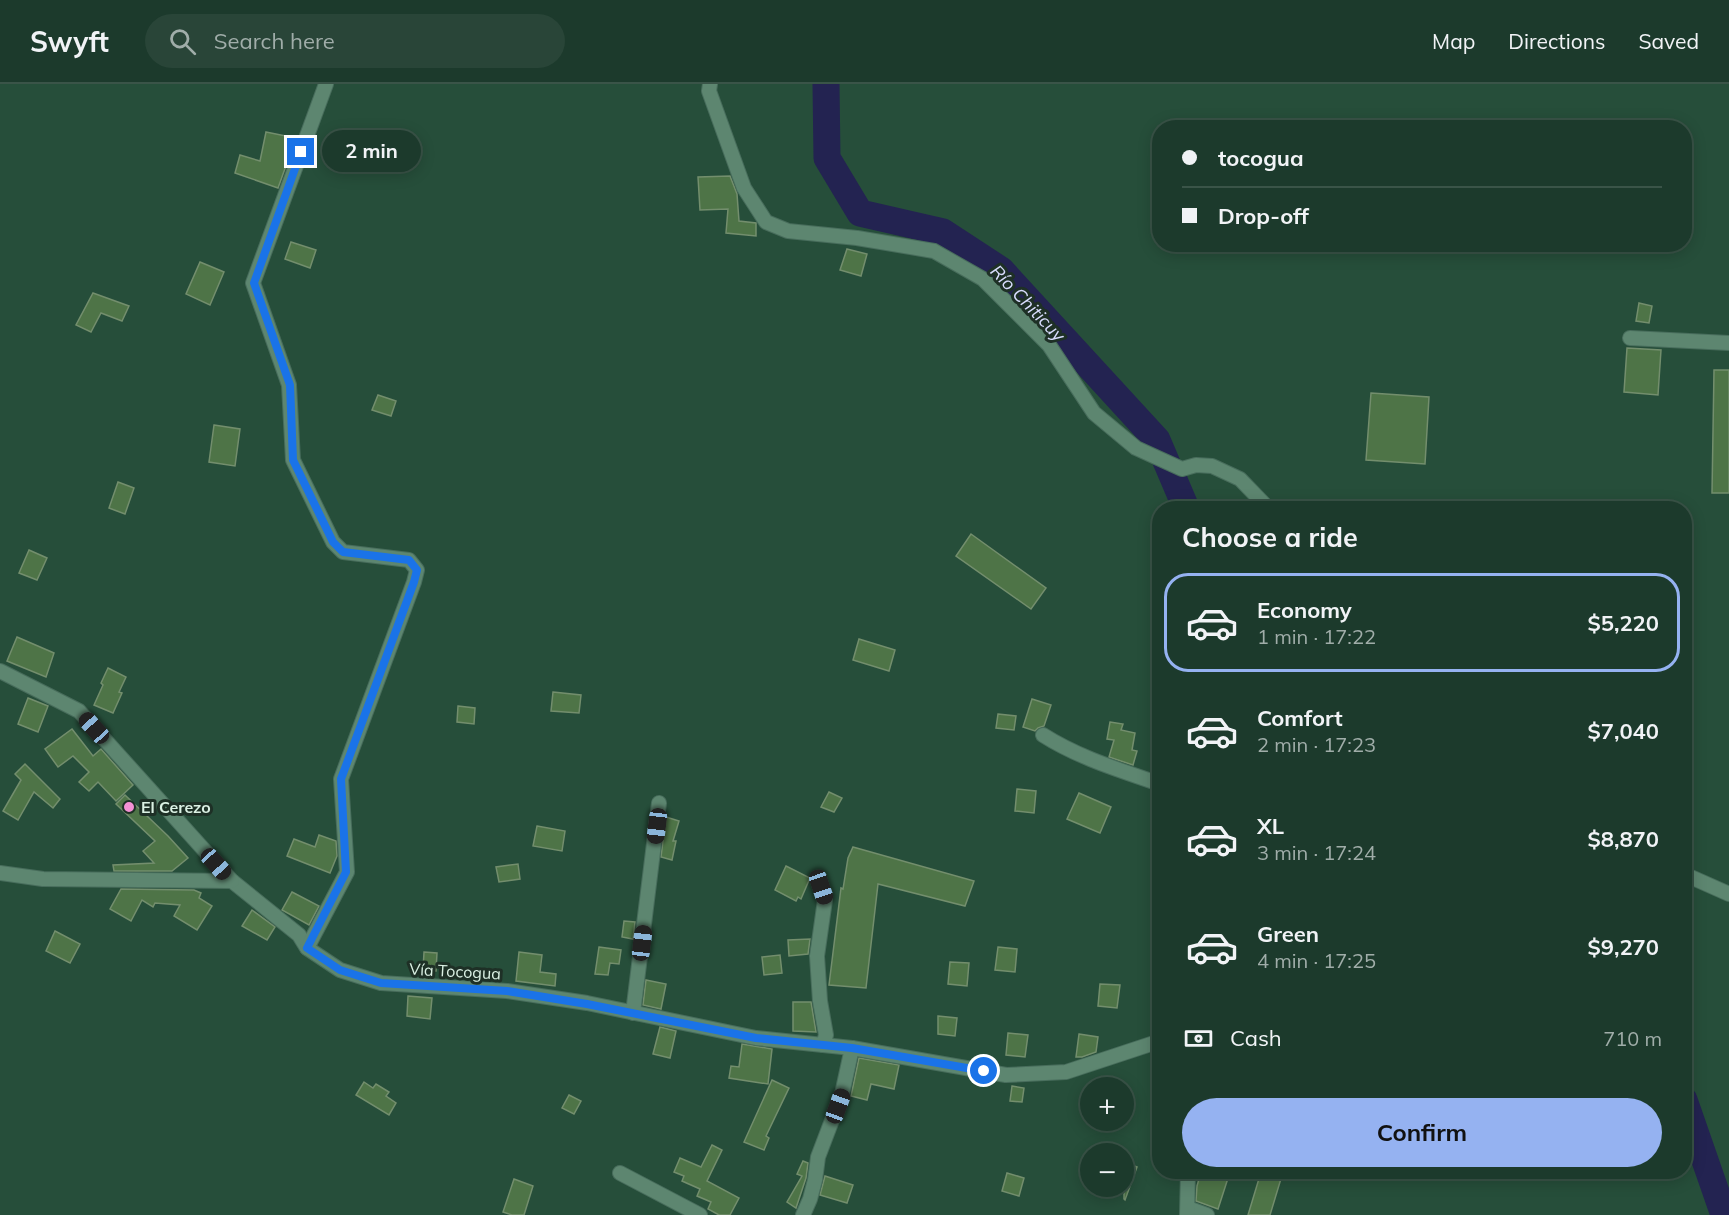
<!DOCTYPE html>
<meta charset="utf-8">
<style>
body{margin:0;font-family:Mulish,sans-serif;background:#294538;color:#f1f3f6;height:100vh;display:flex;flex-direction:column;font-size:22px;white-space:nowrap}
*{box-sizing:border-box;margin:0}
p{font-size:20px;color:#a0ada9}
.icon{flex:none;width:33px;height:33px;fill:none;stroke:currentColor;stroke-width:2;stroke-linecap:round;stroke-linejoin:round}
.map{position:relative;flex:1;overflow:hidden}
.side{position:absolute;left:1152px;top:417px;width:540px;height:678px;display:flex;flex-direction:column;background:#1c3a2c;border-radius:24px;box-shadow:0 3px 15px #0003,0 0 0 2px #3a5448}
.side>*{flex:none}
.top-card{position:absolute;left:1152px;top:36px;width:540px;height:132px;border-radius:24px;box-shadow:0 3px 15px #0003,0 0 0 2px #3a5448;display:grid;align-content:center;height:132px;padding:0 30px;background:#1c3a2c}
.buttons{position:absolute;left:1080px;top:993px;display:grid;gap:12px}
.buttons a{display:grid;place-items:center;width:54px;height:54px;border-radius:50%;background:#1c3a2c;box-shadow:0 3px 15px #0003,0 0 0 2px #3a5448;font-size:30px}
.end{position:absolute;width:27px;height:27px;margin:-14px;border:8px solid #1a73e8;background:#fff;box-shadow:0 0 0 3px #fff}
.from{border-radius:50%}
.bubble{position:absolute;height:42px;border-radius:21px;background:#1c3a2c;box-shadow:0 3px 15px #0003,0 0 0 2px #3a5448;font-size:20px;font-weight:700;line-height:42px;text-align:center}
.car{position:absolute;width:18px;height:36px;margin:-18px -9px;border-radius:8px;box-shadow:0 0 4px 2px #0007;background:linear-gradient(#222 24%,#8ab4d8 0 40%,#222 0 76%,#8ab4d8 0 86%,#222 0)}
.top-card b{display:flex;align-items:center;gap:21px;height:57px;font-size:22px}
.top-card b+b{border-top:2px solid #3a5448}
.top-card i{width:15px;height:15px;background:#f1f3f6}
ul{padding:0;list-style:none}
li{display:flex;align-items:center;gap:18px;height:99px;margin:0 12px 9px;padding:0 18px;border:3px solid transparent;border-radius:24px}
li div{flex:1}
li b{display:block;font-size:22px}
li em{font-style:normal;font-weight:700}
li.active{border-color:#95b2f1}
li>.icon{width:54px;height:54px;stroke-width:1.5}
h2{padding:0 30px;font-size:27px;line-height:72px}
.pay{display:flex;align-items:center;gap:15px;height:66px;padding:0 30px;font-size:22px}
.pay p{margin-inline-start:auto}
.cta{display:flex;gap:12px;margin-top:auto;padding:12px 30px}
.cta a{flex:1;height:69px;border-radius:36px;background:#95b2f1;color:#111;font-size:24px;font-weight:700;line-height:69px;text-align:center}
header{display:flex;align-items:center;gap:36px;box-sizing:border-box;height:84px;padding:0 30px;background:#1c3a2c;border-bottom:2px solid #3a5448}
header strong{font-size:28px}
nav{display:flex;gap:33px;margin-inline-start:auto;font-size:21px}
.search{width:420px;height:54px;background:#294538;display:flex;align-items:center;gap:15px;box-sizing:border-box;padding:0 21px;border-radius:33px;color:#a0ada9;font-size:22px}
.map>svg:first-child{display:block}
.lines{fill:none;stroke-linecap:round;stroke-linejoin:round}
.river{stroke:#232351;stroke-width:27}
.building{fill:#4e7447;stroke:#738e6d;stroke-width:1.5}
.minor-casing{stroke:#486d5c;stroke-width:16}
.minor{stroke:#5d8670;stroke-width:14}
.route{stroke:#1a73e8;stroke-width:8}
.poi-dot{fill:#f491d4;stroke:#1e3026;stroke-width:2}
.labels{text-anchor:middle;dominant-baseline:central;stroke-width:6;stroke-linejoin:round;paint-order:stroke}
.poi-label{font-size:16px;font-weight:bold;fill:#dbf1e4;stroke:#1e3026;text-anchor:start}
.street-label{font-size:16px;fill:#dbf1e4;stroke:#1e3026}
.water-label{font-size:18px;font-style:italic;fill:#d8dcfd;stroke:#1e3026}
</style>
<header>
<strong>Swyft</strong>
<div class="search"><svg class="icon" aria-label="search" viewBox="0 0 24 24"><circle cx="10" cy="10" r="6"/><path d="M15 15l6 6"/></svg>Search here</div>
<nav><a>Map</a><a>Directions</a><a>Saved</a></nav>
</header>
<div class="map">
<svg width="1729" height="1131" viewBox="0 0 1729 1131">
<rect width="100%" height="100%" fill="#264e3a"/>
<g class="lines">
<g class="river">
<path d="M826,0L827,74L860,129L943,148L1001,186L1157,356L1186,424"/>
<path d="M1684,1016L1724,1131"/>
</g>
</g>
<g class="building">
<path d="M266,48L296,54L278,104L235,89L240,71L260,77Z"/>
<path d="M730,92L737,110L739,137L756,139V152L726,149L728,125L700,126L698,93Z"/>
<path d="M291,158L316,166L310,184L285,175Z"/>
<path d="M847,165L867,170L861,192L840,186Z"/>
<path d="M200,178L224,188L210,221L186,210Z"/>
<path d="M93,209L129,222L122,237L101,229L91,248L76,241Z"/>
<path d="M1639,219L1652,222L1649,239L1636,237Z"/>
<path d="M1627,264L1661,266L1658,311L1624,308Z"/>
<path d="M1714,286H1729V409H1712Z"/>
<path d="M1371,309L1429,313L1425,380L1366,376Z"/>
<path d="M378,311L396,317L391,332L372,326Z"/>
<path d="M214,341L240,345L235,382L209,378Z"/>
<path d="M118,398L134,404L125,430L109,424Z"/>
<path d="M971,450L1046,504L1031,525L956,472Z"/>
<path d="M29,466L47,474L37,496L19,489Z"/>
<path d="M17,553L54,569L46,593L7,577Z"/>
<path d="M859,555L895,566L889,587L853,576Z"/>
<path d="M108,584L126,593L119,608L122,609L113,629L94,621L103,601L101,599Z"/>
<path d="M553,608L581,611L579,629L551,627Z"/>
<path d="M28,614L48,622L38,648L18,640Z"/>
<path d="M1032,615L1051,621L1044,642L1038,644L1035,647L1023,643Z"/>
<path d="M458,622L475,624L474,640L457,638Z"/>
<path d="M998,630L1016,632L1014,646L996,644Z"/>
<path d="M1110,638L1123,640L1121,646L1135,649L1132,666L1137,667L1133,681L1109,673L1114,656L1107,655Z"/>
<path d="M72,645L93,672L101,665L133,701L116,717L98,698L89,707L79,698L89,688L73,672L58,683L45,665Z"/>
<path d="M25,680L60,715L53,724L34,708L18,736L3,727L21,696L15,690Z"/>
<path d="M1017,705L1036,707L1034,729L1015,727Z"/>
<path d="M829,708L842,714L834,728L821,723Z"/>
<path d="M1079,709L1111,723L1100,749L1067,735Z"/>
<path d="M125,711L168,752L188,774L172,787H114L113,781L154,779L143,767L155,757L116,720Z"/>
<path d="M666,733L679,737L673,757H676L672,776L661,773Z"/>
<path d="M537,742L565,747L562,767L533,762Z"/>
<path d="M319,751L336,757L337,772L330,789L287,772L294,755L315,763Z"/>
<path d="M853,763L974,797L965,822L878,800L866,904L829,901L841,804L843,805L848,774Z"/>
<path d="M518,780L520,795L499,798L496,783Z"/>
<path d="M786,782L810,794L801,815L798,813L796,817L775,806Z"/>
<path d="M121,805L194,806L201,809L199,814L212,822L197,846L174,832L180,821L155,819L153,823L142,816L131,837L110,825Z"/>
<path d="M292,808L319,822L309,841L282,826Z"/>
<path d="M252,826L275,843L267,856L242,842Z"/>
<path d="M624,837L635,838L633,855L622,853Z"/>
<path d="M55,847L80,860L70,879L46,867Z"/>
<path d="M810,855L808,870L789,872L788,856Z"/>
<path d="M599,863L621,866L619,880L610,879L608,891L595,890Z"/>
<path d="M998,863L1017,865L1015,888L995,886Z"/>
<path d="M424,868L437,869L436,887L423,886Z"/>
<path d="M519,868L542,871L540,888L556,890L555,902L516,897Z"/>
<path d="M780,871L782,889L764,891L762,873Z"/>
<path d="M950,878L969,879L967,902L948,900Z"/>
<path d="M646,896L666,900L661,925L643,921Z"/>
<path d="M1100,900L1120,901L1117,924L1098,922Z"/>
<path d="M408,912L432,914L430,935L407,932Z"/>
<path d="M793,918H811L816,948L793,947Z"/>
<path d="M938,932L957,934L955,952L938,950Z"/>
<path d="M660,943L676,947L670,974L653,970Z"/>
<path d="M1008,949L1028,951L1025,973L1006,971Z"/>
<path d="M1079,950L1098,953L1096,968L1082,973H1076Z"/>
<path d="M742,960L772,965L768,1000L729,994L731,982L739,983Z"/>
<path d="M859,974L899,981L894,1005L871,1000L867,1016L851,1012Z"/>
<path d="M772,996L789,1004L766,1052L769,1054L764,1066L744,1058Z"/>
<path d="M364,998L373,1004L376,1000L389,1008L386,1012L396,1019L389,1031L356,1011Z"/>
<path d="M1012,1002L1024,1004L1022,1018L1010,1017Z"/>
<path d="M569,1011L581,1017L574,1030L562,1024Z"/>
<path d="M712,1061L722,1066L707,1097L739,1114L730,1131H719L708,1125L711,1118L697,1112L700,1105L682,1097L684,1092L674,1088L680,1074L701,1083Z"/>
<path d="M803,1077L808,1079L806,1094L796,1124L787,1118L802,1092L797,1090Z"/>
<path d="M1124,1078L1137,1083L1125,1116L1124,1115Z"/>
<path d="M1201,1088H1230L1218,1125L1196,1117L1197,1102Z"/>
<path d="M1261,1088H1283L1270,1131H1248Z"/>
<path d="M1007,1089L1024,1094L1019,1112L1002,1107Z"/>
<path d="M825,1092L853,1101L847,1119L820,1111Z"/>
<path d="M514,1095L533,1102L524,1131H512L503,1128Z"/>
</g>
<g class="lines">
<defs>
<g id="minor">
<path d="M710,0L709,7L744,104L766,138L788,147L857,154L934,167L983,195L1049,261L1094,329L1136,364L1182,385L1196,381L1212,382L1240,395L1268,424"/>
<path d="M1630,254L1729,259"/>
<path d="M0,587L79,627L232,797L299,851L307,864L340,886L381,899L507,907L587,919L756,954L852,964L1006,991L1066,988L1160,957"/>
<path d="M1043,651C1079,674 1120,686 1160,700"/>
<path d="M0,789L43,795L232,797"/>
<path d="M1684,790L1729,810"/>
<path d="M821,803L825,816L817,872L820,917L826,951L823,961"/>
<path d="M307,864L347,788L341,695L414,498L417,486L409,476L343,468L333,458L293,376L289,301L253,199L326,0"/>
<path d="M633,929L659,719"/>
<path d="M620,1089L700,1131"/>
<path d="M1188,1124L1207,1131"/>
<path d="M803,1131L810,1115L815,1096L818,1073L842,1010L852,964"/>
<path d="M1187,1131L1188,1088"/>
</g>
</defs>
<use href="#minor" class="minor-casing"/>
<use href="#minor" class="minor"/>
</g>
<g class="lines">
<path class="route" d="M301,68L254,199L290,301L293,376L333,458L343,468L409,476L417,486L414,498L341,695L346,788L307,864L340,886L381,899L507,907L587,920L756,954L852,964L984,987"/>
</g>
<circle class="poi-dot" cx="129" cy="723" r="6"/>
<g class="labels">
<g class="poi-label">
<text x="141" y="723">El Cerezo</text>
</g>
<g class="street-label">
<text transform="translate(455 887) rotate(3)">Vía Tocogua</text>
</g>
<g class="water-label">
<text transform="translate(1028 219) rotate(46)">Río Chiticuy</text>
</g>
</g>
</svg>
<div class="buttons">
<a>+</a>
<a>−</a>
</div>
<i class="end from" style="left:984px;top:987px"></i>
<i class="end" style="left:301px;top:68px"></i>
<div class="bubble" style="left:322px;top:46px;width:99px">2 min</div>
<i class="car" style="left:94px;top:644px;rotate:318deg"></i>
<i class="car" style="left:657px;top:742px;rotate:187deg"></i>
<i class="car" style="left:216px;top:780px;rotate:138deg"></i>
<i class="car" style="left:821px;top:803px;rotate:161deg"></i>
<i class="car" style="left:642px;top:859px;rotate:7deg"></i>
<i class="car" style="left:838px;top:1022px;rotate:20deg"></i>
<div class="top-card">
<b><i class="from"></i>tocogua</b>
<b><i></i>Drop-off</b>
</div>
<section class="side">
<h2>Choose a ride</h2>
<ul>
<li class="active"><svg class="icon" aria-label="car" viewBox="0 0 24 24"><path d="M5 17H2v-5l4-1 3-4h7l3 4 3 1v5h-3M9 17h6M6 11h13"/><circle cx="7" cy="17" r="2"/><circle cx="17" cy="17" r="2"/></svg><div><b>Economy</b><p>1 min · 17:22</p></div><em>$5,220</em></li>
<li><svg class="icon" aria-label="car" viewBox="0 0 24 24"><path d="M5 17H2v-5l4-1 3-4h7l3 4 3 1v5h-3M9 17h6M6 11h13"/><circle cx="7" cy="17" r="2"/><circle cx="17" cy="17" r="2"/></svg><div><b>Comfort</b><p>2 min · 17:23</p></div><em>$7,040</em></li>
<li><svg class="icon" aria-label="car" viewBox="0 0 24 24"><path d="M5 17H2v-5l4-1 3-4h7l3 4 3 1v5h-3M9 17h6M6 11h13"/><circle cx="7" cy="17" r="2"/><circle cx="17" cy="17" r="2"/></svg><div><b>XL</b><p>3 min · 17:24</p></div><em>$8,870</em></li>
<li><svg class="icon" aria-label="car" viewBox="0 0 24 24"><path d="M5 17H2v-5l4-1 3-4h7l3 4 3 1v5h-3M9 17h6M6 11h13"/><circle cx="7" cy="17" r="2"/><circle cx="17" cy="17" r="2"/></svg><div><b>Green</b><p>4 min · 17:25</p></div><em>$9,270</em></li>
</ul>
<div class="pay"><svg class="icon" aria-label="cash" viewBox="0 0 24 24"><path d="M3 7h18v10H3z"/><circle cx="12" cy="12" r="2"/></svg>Cash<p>710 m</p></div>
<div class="cta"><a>Confirm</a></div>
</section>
</div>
